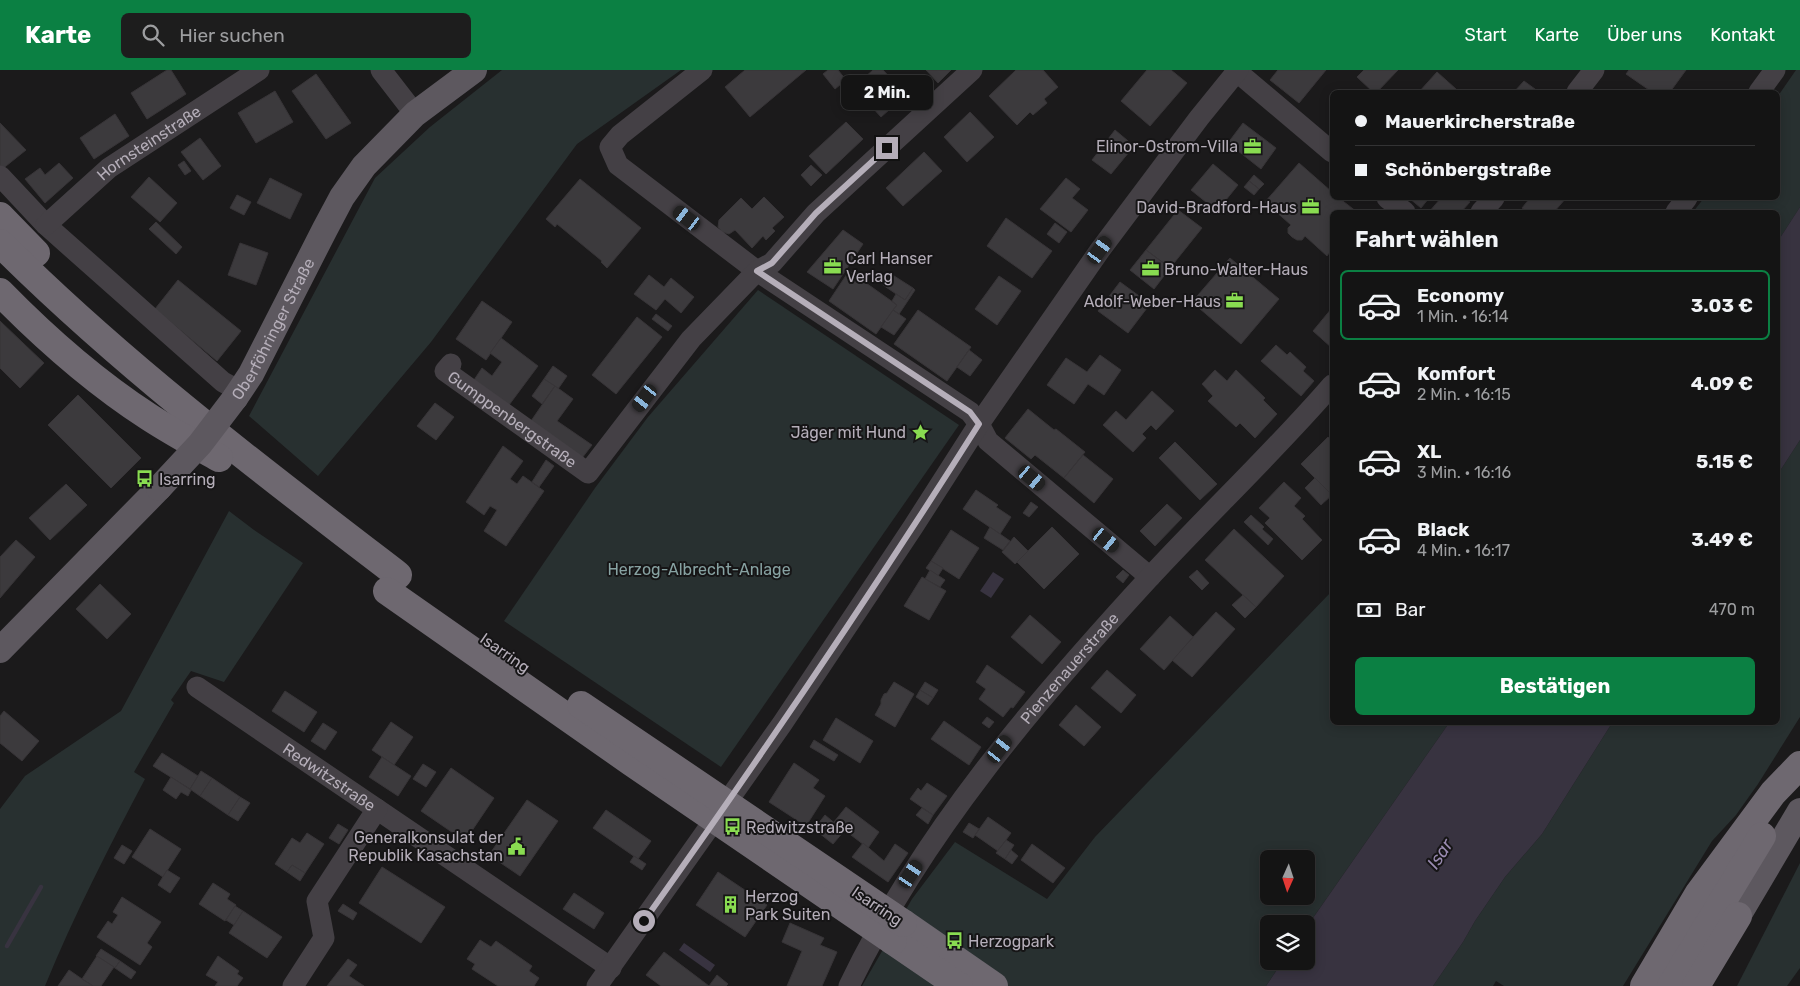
<!DOCTYPE html>
<html lang="de">
<meta charset="utf-8">
<style>
body{margin:0;font-family:Rubik,sans-serif;background:#1d1d1d;color:#f1f3f6;height:100vh;display:flex;flex-direction:column;font-size:19px;white-space:nowrap}
*{box-sizing:border-box;margin:0}
p{font-size:16px;color:#9d9ea0}
.icon{flex:none;width:28px;height:28px;fill:none;stroke:currentColor;stroke-width:2;stroke-linecap:round;stroke-linejoin:round}
.map{position:relative;flex:1;overflow:hidden}
.details{position:absolute;left:1330px;top:140px;width:450px;height:515px;display:flex;flex-direction:column;background:#141414;border-radius:8px;box-shadow:0 2px 12px #0003,0 0 0 1px #333334}
.details>*{flex:none}
.banner{position:absolute;left:1330px;top:20px;width:450px;height:110px;border-radius:8px;box-shadow:0 2px 12px #0003,0 0 0 1px #333334;display:grid;align-content:center;height:110px;padding:0 25px;background:#141414}
.needle{width:32px;rotate:183deg}
.fabs{position:absolute;left:1260px;top:780px;display:grid;gap:10px}
.fabs a{display:grid;place-items:center;width:55px;height:55px;border-radius:8px;background:#141414;box-shadow:0 2px 12px #0003,0 0 0 1px #333334;font-size:25px}
.end{position:absolute;width:22px;height:22px;margin:-11px;border:6px solid #b5aeb9;background:#111;box-shadow:0 0 0 2px #111}
.from{border-radius:50%}
.bubble{position:absolute;height:35px;border-radius:8px;background:#141414;box-shadow:0 2px 12px #0003,0 0 0 1px #333334;font-size:16px;font-weight:700;line-height:35px;text-align:center}
.car{position:absolute;width:15px;height:30px;margin:-15px -8px;border-radius:6px;box-shadow:0 0 4px 1px #0007;background:linear-gradient(#222 24%,#8ab4d8 0 40%,#222 0 76%,#8ab4d8 0 86%,#222 0)}
.banner b{display:flex;align-items:center;gap:18px;height:48px;font-size:19px}
.banner b+b{border-top:1px solid #333334}
.banner i{width:12px;height:12px;background:#f1f3f6}
ul{padding:0;list-style:none}
li{display:flex;align-items:center;gap:15px;height:70px;margin:0 10px 8px;padding:0 15px;border:2px solid transparent;border-radius:8px}
li div{flex:1}
li b{display:block;font-size:19px}
li em{font-style:normal;font-weight:700}
li.active{border-color:#0b8043}
li>.icon{width:45px;height:45px;stroke-width:1.5}
h2{padding:0 25px;font-size:22px;line-height:60px}
.pay{display:flex;align-items:center;gap:12px;height:55px;padding:0 25px;font-size:19px}
.pay p{margin-inline-start:auto}
.primary-button{display:flex;gap:10px;margin-top:auto;padding:10px 25px}
.primary-button a{flex:1;height:58px;border-radius:8px;background:#0b8043;color:#fff;font-size:20px;font-weight:700;line-height:58px;text-align:center}
header{display:flex;align-items:center;gap:30px;box-sizing:border-box;height:70px;padding:0 25px;background:#0b8043;color:#fff}
header strong{font-size:24px}
nav{display:flex;gap:28px;margin-inline-start:auto;font-size:18px}
.search{width:350px;height:45px;background:#1d1d1d;display:flex;align-items:center;gap:12px;box-sizing:border-box;padding:0 18px;border-radius:8px;color:#9d9ea0;font-size:19px}
.map>svg:first-child{display:block}
.green{fill:#283030;fill-rule:evenodd}
.water{fill:#383340}
.lines{fill:none;stroke-linecap:round;stroke-linejoin:round}
.stream{stroke:#383340;stroke-width:4.5}
.building{fill:#3c3a3d;stroke:#373437}
.minor{stroke:#444045;stroke-width:21}
.major{stroke:#5d585f;stroke-width:26}
.highway{stroke:#6e6870;stroke-width:28}
.major-bridge{stroke:#5d585f;stroke-width:26}
.highway-bridge{stroke:#6e6870;stroke-width:28}
.route{stroke:#b5aeb9;stroke-width:6}
.labels{text-anchor:middle;dominant-baseline:central;stroke-width:4;stroke-linejoin:round;paint-order:stroke}
.street-label{font-size:16px;fill:#b5aeb9;stroke:#161516}
.poi-label{font-size:16px;fill:#b5aeb9;stroke:#161516;text-anchor:start}
.park-label{font-size:16px;fill:#87a2a2;stroke:#161516}
.water-label{font-size:18px;font-style:italic;fill:#998ab0;stroke:#161516}
</style>
<header>
<strong>Karte</strong>
<div class="search"><svg class="icon" aria-label="search" viewBox="0 0 24 24"><circle cx="10" cy="10" r="6"/><path d="M15 15l6 6"/></svg>Hier suchen</div>
<nav><a>Start</a><a>Karte</a><a>Über uns</a><a>Kontakt</a></nav>
</header>
<div class="map">
<svg width="1800" height="916" viewBox="0 0 1800 916">
<rect width="100%" height="100%" fill="#1b1a1b"/>
<g class="green">
<path d="M502,0H681L577,74L431,272L318,406L249,346L375,108L430,57Z"/>
<path d="M1796,0H1800V137L1778,171V142H1693L1704,128H1778V26Z"/>
<path d="M758,220L959,355L721,697L504,551L595,418L648,347Z"/>
<path d="M1800,370V647L1758,714L1736,745L1712,771L1623,916H1504L1496,911L1493,916H1433L1463,872L1475,851L1505,807L1542,764L1612,653L1778,652V404Z"/>
<path d="M229,441L254,460L303,493L224,612L191,601L171,630L174,633L134,702L145,709C109,777 74,845 45,916H0V739L25,706L121,641Z"/>
<path d="M1332,521V652L1449,653L1306,858V854H1269V891H1283L1266,916H862L912,829L955,772L1047,829L1095,767ZM1269,789H1306V826H1269Z"/>
<path d="M1800,793V898L1787,916H1737Z"/>
</g>
<g class="water">
<path d="M1800,137V370L1778,404V171Z"/>
<path d="M993,502L1004,509L991,528L980,521Z"/>
<path d="M1449,653H1612L1542,764L1505,807L1475,851L1463,872L1433,916H1266L1283,891H1306V858Z"/>
<path d="M684,873L715,895L710,902L679,880Z"/>
</g>
<g class="lines">
<path class="stream" d="M7,876L41,817"/>
</g>
<g class="building">
<path d="M167,0H171L186,24L147,49L131,23Z"/>
<path d="M745,0H806L750,47L725,17Z"/>
<path d="M828,0H838L846,10L835,19L823,4Z"/>
<path d="M873,0H883L906,25L881,47L854,17Z"/>
<path d="M926,0H951L938,13Z"/>
<path d="M1016,0H1043L1058,17L1044,29L1047,33L1033,45L1030,42L1017,55L989,26Z"/>
<path d="M1147,0H1171L1187,13L1150,56L1121,31Z"/>
<path d="M1278,0H1326L1299,33L1270,10Z"/>
<path d="M1364,0H1398L1377,22H1373L1357,7Z"/>
<path d="M1629,0H1686L1670,22H1652L1626,4Z"/>
<path d="M1437,2L1456,19L1453,22H1419Z"/>
<path d="M316,4L351,53L326,69L292,21Z"/>
<path d="M1524,11L1539,22H1514Z"/>
<path d="M275,21L293,52L256,73L238,43Z"/>
<path d="M970,42L994,67L967,92L944,67Z"/>
<path d="M115,44L129,66L94,89L80,68Z"/>
<path d="M846,52L863,69L826,104L809,86Z"/>
<path d="M0,53L26,80L1,100L0,98Z"/>
<path d="M1243,53L1276,78L1261,99L1228,73Z"/>
<path d="M1115,60L1134,76L1111,104L1092,90Z"/>
<path d="M200,68L221,96L203,110L181,82Z"/>
<path d="M924,82L942,101L903,136L886,118Z"/>
<path d="M184,91L191,101L185,105L178,95Z"/>
<path d="M59,93L73,108L45,133L25,109L40,98L45,105Z"/>
<path d="M1299,93L1332,122V128H1339L1357,142H1332V179L1327,186L1305,166L1302,170H1297L1292,167L1288,163V158L1291,155L1265,132Z"/>
<path d="M1213,94L1238,115L1217,141L1191,120Z"/>
<path d="M811,95L822,105L811,116L801,105Z"/>
<path d="M1254,105L1264,114L1259,119L1249,111Z"/>
<path d="M149,107L177,133L160,152L131,127Z"/>
<path d="M270,108L302,124L290,149L257,133Z"/>
<path d="M1066,108L1080,119L1072,128L1088,140L1071,162L1040,139Z"/>
<path d="M580,109L641,158L607,198L601,192L602,191L557,154L555,157L546,149Z"/>
<path d="M1249,111L1259,119L1254,125L1244,117Z"/>
<path d="M237,125L251,132L244,145L230,138Z"/>
<path d="M764,127L784,147L772,158L775,161L766,170L763,166L752,178L735,160L729,164L722,162L718,157L719,150L741,128L752,139Z"/>
<path d="M1409,128H1429L1421,138Z"/>
<path d="M1441,128H1464L1470,132L1461,142H1429Z"/>
<path d="M1530,128H1566L1554,142H1527L1522,138Z"/>
<path d="M1178,140L1202,158L1170,198L1146,180Z"/>
<path d="M1006,148L1052,181L1032,208L987,176Z"/>
<path d="M156,152L182,177L176,184L149,159Z"/>
<path d="M1055,153L1067,162L1059,173L1047,164Z"/>
<path d="M843,160L863,174L833,219L807,202Z"/>
<path d="M240,173L268,183L256,215L228,205Z"/>
<path d="M1146,180L1170,198L1154,219L1130,200Z"/>
<path d="M1230,188L1279,229L1241,274L1192,232Z"/>
<path d="M849,201L897,235L876,264L829,231Z"/>
<path d="M891,204L913,218L905,230L883,215Z"/>
<path d="M649,205L664,217L671,208L694,227L681,243L665,229L656,240L634,224Z"/>
<path d="M999,206L1021,221L997,255L975,239Z"/>
<path d="M178,210L241,261L217,291L155,239Z"/>
<path d="M1120,212L1150,234L1128,263L1098,241Z"/>
<path d="M913,218L915,220L899,244L893,240L897,235L892,231L896,224L905,230Z"/>
<path d="M482,231L512,252L486,290L456,269Z"/>
<path d="M1332,238V278L1313,261Z"/>
<path d="M893,240L906,249L894,265L881,257Z"/>
<path d="M918,240L971,277L947,311L894,274Z"/>
<path d="M656,244L672,256L668,261L652,249Z"/>
<path d="M637,247L662,267L616,324L592,305Z"/>
<path d="M0,251L44,293L20,318L0,298Z"/>
<path d="M501,268L538,296L509,335L474,310L482,298L492,306L502,292L490,283Z"/>
<path d="M1276,275L1287,285L1290,282L1306,297L1303,301L1314,311L1301,326L1261,291Z"/>
<path d="M969,280L982,290L970,306L957,297Z"/>
<path d="M1100,285L1121,300L1104,325L1088,314L1074,334L1047,315L1066,288L1087,302Z"/>
<path d="M553,296L567,306L558,319L544,309Z"/>
<path d="M1215,300L1227,311L1236,300L1265,328L1263,330L1277,344L1255,368L1240,353L1236,357L1208,331L1213,326L1202,314Z"/>
<path d="M544,309L555,316L542,334L532,326Z"/>
<path d="M555,316L573,329L557,351L592,375L582,388L531,351Z"/>
<path d="M1152,321L1174,341L1156,360L1151,355L1142,364L1146,368L1133,382L1103,355L1116,341L1126,350Z"/>
<path d="M78,325L141,388L111,418L48,355Z"/>
<path d="M435,333L454,347L436,370L417,356Z"/>
<path d="M1028,339L1054,360L1056,359L1085,382L1064,408L1035,385L1031,389L1005,368Z"/>
<path d="M1328,367L1332,371V425L1301,394Z"/>
<path d="M1175,372L1217,414L1200,430L1159,388Z"/>
<path d="M503,376L523,391L510,409L517,414L523,406L544,421L506,476L484,461L497,440L490,436L484,445L466,432Z"/>
<path d="M1083,385L1113,409L1094,433L1064,408Z"/>
<path d="M546,390L554,396L539,417L532,412Z"/>
<path d="M1315,408L1332,425L1321,435L1305,418Z"/>
<path d="M1284,412L1301,428L1294,436L1305,446L1302,449L1322,470L1302,490L1265,453L1270,448L1259,438Z"/>
<path d="M66,414L87,435L50,470L29,448Z"/>
<path d="M976,420L998,435L996,437L1011,447L1000,464L963,439Z"/>
<path d="M1031,432L1038,437L1029,447L1023,443Z"/>
<path d="M1167,434L1182,448L1155,476L1140,461Z"/>
<path d="M1251,445L1264,457L1262,459L1273,469L1268,475L1244,452Z"/>
<path d="M990,457L1010,471L1003,480L984,468Z"/>
<path d="M1052,457L1079,484L1044,519L1017,492Z"/>
<path d="M1234,459L1284,506L1256,537L1205,490Z"/>
<path d="M951,460L979,478L959,509L931,491Z"/>
<path d="M1014,467L1028,481L1015,494L1002,482Z"/>
<path d="M16,470L35,487L0,528V487Z"/>
<path d="M931,491L943,498L938,506L926,498Z"/>
<path d="M930,500L945,510L940,517L925,509Z"/>
<path d="M1123,500L1129,505L1123,513L1116,507Z"/>
<path d="M1197,500L1209,513L1202,520L1189,507Z"/>
<path d="M922,507L946,521L929,550L904,536Z"/>
<path d="M100,514L131,544L107,569L76,539Z"/>
<path d="M1243,525L1256,537L1245,548L1232,535Z"/>
<path d="M1216,542L1235,559L1192,607L1172,590Z"/>
<path d="M1030,545L1061,572L1042,594L1011,567Z"/>
<path d="M1170,546L1193,567L1164,600L1140,579Z"/>
<path d="M987,595L1025,622L1013,638L1011,637L1003,647L979,629L986,619L976,612Z"/>
<path d="M1107,600L1136,625L1121,643L1091,618Z"/>
<path d="M894,612L914,624L895,657L875,645L881,634V630L884,624L887,623Z"/>
<path d="M925,612L938,620L933,628L920,620Z"/>
<path d="M920,620L933,628L928,635L916,627Z"/>
<path d="M285,621L317,642L304,662L272,641Z"/>
<path d="M1076,635L1101,657L1084,676L1059,655Z"/>
<path d="M4,641L39,671L22,691L0,673V646Z"/>
<path d="M987,647L994,652L989,658L982,653Z"/>
<path d="M836,648L873,671L860,693L823,670Z"/>
<path d="M944,651L981,677L969,695L931,669Z"/>
<path d="M391,652L413,667L394,695L372,680Z"/>
<path d="M323,653L337,662L325,680L311,671Z"/>
<path d="M814,670L838,685L834,691L810,677Z"/>
<path d="M162,683L198,706L190,719L153,696Z"/>
<path d="M382,687L411,706L398,726L369,707Z"/>
<path d="M794,693L819,710L813,718L825,726L806,756L769,732Z"/>
<path d="M423,694L436,702L426,717L413,709Z"/>
<path d="M451,698L494,728L465,771L421,741Z"/>
<path d="M201,701L212,708L200,726L190,719Z"/>
<path d="M171,707L191,720L188,726L181,722L176,729L163,720Z"/>
<path d="M212,708L240,727L228,745L200,726Z"/>
<path d="M927,713L947,726L933,745L910,729L918,718L921,721Z"/>
<path d="M240,727L250,733L238,751L228,745Z"/>
<path d="M527,730L558,751L520,806L489,785Z"/>
<path d="M846,737L879,762L868,778L834,752Z"/>
<path d="M922,738L933,745L928,754L916,745Z"/>
<path d="M606,740L651,771L638,789L593,758Z"/>
<path d="M825,745L844,761L833,774L814,759Z"/>
<path d="M988,747L1011,763L998,781L975,765Z"/>
<path d="M969,753L979,759L973,768L963,762Z"/>
<path d="M338,754L348,760L339,774L329,768Z"/>
<path d="M150,759L181,779L163,807L132,787Z"/>
<path d="M307,763L324,774L305,803L292,795L287,802L275,794L292,768L300,773Z"/>
<path d="M1006,770L1014,775L1005,789L996,783Z"/>
<path d="M863,773L884,791L895,774L908,783L888,812L852,787Z"/>
<path d="M1032,774L1065,798L1053,813L1021,790Z"/>
<path d="M122,775L132,781L124,794L114,788Z"/>
<path d="M1011,780L1018,786L1012,794L1005,789Z"/>
<path d="M634,786L646,794L642,800L630,792Z"/>
<path d="M292,795L305,803L300,811L287,802Z"/>
<path d="M382,797L445,837L421,873L359,833Z"/>
<path d="M167,800L180,808L170,823L158,815Z"/>
<path d="M718,802L767,835L745,867L696,835Z"/>
<path d="M213,813L230,824L227,829L236,835L225,851L199,834Z"/>
<path d="M574,823L604,843L594,859L563,839Z"/>
<path d="M122,827L161,852L147,873L152,877L140,895L97,867L108,851L112,854L118,845L113,842Z"/>
<path d="M343,834L357,843L353,850L338,841Z"/>
<path d="M235,836L243,841L234,855L226,850Z"/>
<path d="M243,841L282,867L267,888L229,863Z"/>
<path d="M790,853L824,868L820,875L837,882L822,916H787L802,881L782,872Z"/>
<path d="M480,870L491,877L496,871L532,896L529,901L539,908L534,916H498L472,899L475,894L467,889Z"/>
<path d="M101,879L120,891L115,898L96,886Z"/>
<path d="M664,882L709,916H661L646,905Z"/>
<path d="M97,886L114,897L101,916H93L82,909Z"/>
<path d="M218,886L239,901L237,904L243,908L237,916H215L218,912L206,905Z"/>
<path d="M348,889L357,895L349,906L364,916H327Z"/>
<path d="M120,891L136,902L131,909L115,898Z"/>
<path d="M69,900L82,909L93,916H58Z"/>
<path d="M717,905L728,914L726,916H709Z"/>
</g>
<g class="lines">
<g class="minor">
<path d="M381,0L415,44"/>
<path d="M702,0L620,65L610,77L618,95L757,201L970,342L979,354L988,371L1150,507"/>
<path d="M1235,0L1332,82"/>
<path d="M1577,22L1594,0"/>
<path d="M1759,22L1775,0"/>
<path d="M0,106L46,155L223,312L240,321"/>
<path d="M1387,128L1405,142"/>
<path d="M1481,142L1494,128"/>
<path d="M1676,142L1687,128"/>
<path id="s1" d="M46,155L109,98L259,0"/>
<path id="s2" d="M451,294L445,301L588,403L691,269L757,201L772,193L816,143L972,0"/>
<path id="s3" d="M197,617L611,898"/>
<path d="M293,916L324,868L317,831L377,739"/>
<path d="M597,916L782,654L913,457L979,354L1100,180L1199,48L1238,0"/>
<path id="s4" d="M849,916C923,762 1036,631 1150,507C1210,442 1274,382 1332,315"/>
</g>
<g class="major">
<path id="s5" d="M235,328L251,304L325,159L342,127L364,96L415,44L474,0"/>
<path d="M0,580L159,418"/>
<path d="M1738,846L1800,741"/>
</g>
<g class="highway">
<path d="M0,146L36,183"/>
<path d="M0,173C122,295 261,400 398,505"/>
<path d="M0,222C45,268 95,312 149,347C172,362 196,375 219,388"/>
<path d="M903,853L994,916"/>
<path d="M893,871L959,916"/>
<path d="M1644,916L1699,823L1773,723L1800,695"/>
<path d="M1671,916L1762,766"/>
<path d="M1696,916L1738,846"/>
</g>
<path class="major-bridge" d="M159,418L200,374L235,328"/>
<g class="highway-bridge">
<path d="M387,521L631,692L893,871"/>
<path d="M581,635L903,853"/>
</g>
</g>
<g class="lines">
<path class="route" d="M644,851C760,688 872,523 979,354L970,342L757,201L772,193L816,143L887,78"/>
</g>
<defs>
<symbol id="office-bare" viewBox="-9 -9 18 18"><path d="M-6-3h4V-5.5h4V-3h4V5H-6ZM-1-4.5V-3h2v-1.5ZM-6 0V1H6V0Z" fill="#89dc51" stroke="#161516" stroke-width="2.5" paint-order="stroke"/></symbol>
<symbol id="sight-bare" viewBox="-9 -9 18 18"><path d="M0-6L1.8-2.2L6-1.7L2.9 1.2L3.7 5.4L0 3.3L-3.7 5.4L-2.9 1.2L-6-1.7L-1.8-2.2Z" fill="#89dc51" stroke="#161516" stroke-width="2.5" paint-order="stroke"/></symbol>
<symbol id="bus-bare" viewBox="-9 -9 18 18"><path d="M-5-6H5V4H4V6H2V4H-2V6H-4V4H-5ZM-3.5-4V0h7V-4ZM-3.5 1.2v1.5H-2V1.2ZM2 1.2v1.5H3.5V1.2Z" fill="#89dc51" stroke="#161516" stroke-width="2.5" paint-order="stroke"/></symbol>
<symbol id="civic-bare" viewBox="-9 -9 18 18"><path d="M-.6-6.5H3V-4.5H.6V-3L4-1V1h2V6H-6V1h2V-1L-.6-3ZM-1.2 2.5V6h2.4V2.5Z" fill="#89dc51" stroke="#161516" stroke-width="2.5" paint-order="stroke"/></symbol>
<symbol id="building-bare" viewBox="-9 -9 18 18"><path d="M-4-6H4V6H1V3H-1V6H-4ZM-2.5-4.3h1.7v1.8h-1.7ZM.8-4.3h1.7v1.8H.8ZM-2.5-1h1.7V.8h-1.7ZM.8-1h1.7V.8H.8Z" fill="#89dc51" stroke="#161516" stroke-width="2.5" paint-order="stroke"/></symbol>
</defs>
<g fill-rule="evenodd">
<use href="#office-bare" x="1240" y="64" width="25" height="25"/>
<use href="#office-bare" x="1298" y="124" width="25" height="25"/>
<use href="#office-bare" x="820" y="184" width="25" height="25"/>
<use href="#office-bare" x="1138" y="186" width="25" height="25"/>
<use href="#office-bare" x="1222" y="218" width="25" height="25"/>
<use href="#sight-bare" x="908" y="350" width="25" height="25"/>
<use href="#bus-bare" x="132" y="396" width="25" height="25"/>
<use href="#bus-bare" x="720" y="744" width="25" height="25"/>
<use href="#civic-bare" x="504" y="764" width="25" height="25"/>
<use href="#building-bare" x="718" y="822" width="25" height="25"/>
<use href="#bus-bare" x="942" y="858" width="25" height="25"/>
</g>
<g class="labels">
<g class="street-label">
<text stroke="none"><textPath href="#s1" startOffset="132">Hornsteinstraße</textPath></text>
<text stroke="none"><textPath href="#s5" startOffset="79">Oberföhringer Straße</textPath></text>
<text stroke="none"><textPath href="#s2" startOffset="92">Gumppenbergstraße</textPath></text>
<text transform="translate(505 583) rotate(35)">Isarring</text>
<text stroke="none"><textPath href="#s4" startOffset="388">Pienzenauerstraße</textPath></text>
<text stroke="none"><textPath href="#s3" startOffset="160">Redwitzstraße</textPath></text>
<text transform="translate(877 836) rotate(34)">Isarring</text>
</g>
<g class="poi-label">
<text x="1238" y="76" text-anchor="end">Elinor-Ostrom-Villa</text>
<text x="1297" y="137" text-anchor="end">David-Bradford-Haus</text>
<text x="846" y="188">Carl Hanser<tspan x="846" dy="18">Verlag</tspan></text>
<text x="1164" y="199">Bruno-Walter-Haus</text>
<text x="1221" y="231" text-anchor="end">Adolf-Weber-Haus</text>
<text x="906" y="362" text-anchor="end">Jäger mit Hund</text>
<text x="159" y="409">Isarring</text>
<text x="746" y="757">Redwitzstraße</text>
<text x="503" y="767" text-anchor="end">Generalkonsulat der<tspan x="503" dy="18">Republik Kasachstan</tspan></text>
<text x="745" y="826">Herzog<tspan x="745" dy="18">Park Suiten</tspan></text>
<text x="968" y="871">Herzogpark</text>
</g>
<g class="park-label">
<text x="699" y="499">Herzog-Albrecht-Anlage</text>
</g>
<g class="water-label">
<text transform="translate(1440 784) rotate(-57)">Isar</text>
</g>
</g>
</svg>
<div class="fabs">
<a><svg class="needle" viewBox="-14 -14 28 28"><path d="M0-13l5 13h-10z" fill="#e53935"/><path d="M0 13l5-13h-10z" fill="#9d9ea0"/></svg></a>
<a><svg class="icon" aria-label="layers" viewBox="0 0 24 24"><path d="M12 4l9 5-9 5-9-5zM3 14l9 5 9-5"/></svg></a>
</div>
<i class="end from" style="left:644px;top:851px"></i>
<i class="end" style="left:887px;top:78px"></i>
<div class="bubble" style="left:841px;top:5px;width:92px">2 Min.</div>
<i class="car" style="left:687px;top:148px;rotate:307deg"></i>
<i class="car" style="left:1100px;top:180px;rotate:36deg"></i>
<i class="car" style="left:645px;top:328px;rotate:217deg"></i>
<i class="car" style="left:1032px;top:408px;rotate:130deg"></i>
<i class="car" style="left:1106px;top:470px;rotate:129deg"></i>
<i class="car" style="left:1000px;top:679px;rotate:37deg"></i>
<i class="car" style="left:911px;top:804px;rotate:34deg"></i>
<div class="banner">
<b><i class="from"></i>Mauerkircherstraße</b>
<b><i></i>Schönbergstraße</b>
</div>
<section class="details">
<h2>Fahrt wählen</h2>
<ul>
<li class="active"><svg class="icon" aria-label="car" viewBox="0 0 24 24"><path d="M5 17H2v-5l4-1 3-4h7l3 4 3 1v5h-3M9 17h6M6 11h13"/><circle cx="7" cy="17" r="2"/><circle cx="17" cy="17" r="2"/></svg><div><b>Economy</b><p>1 Min. · 16:14</p></div><em>3.03 €</em></li>
<li><svg class="icon" aria-label="car" viewBox="0 0 24 24"><path d="M5 17H2v-5l4-1 3-4h7l3 4 3 1v5h-3M9 17h6M6 11h13"/><circle cx="7" cy="17" r="2"/><circle cx="17" cy="17" r="2"/></svg><div><b>Komfort</b><p>2 Min. · 16:15</p></div><em>4.09 €</em></li>
<li><svg class="icon" aria-label="car" viewBox="0 0 24 24"><path d="M5 17H2v-5l4-1 3-4h7l3 4 3 1v5h-3M9 17h6M6 11h13"/><circle cx="7" cy="17" r="2"/><circle cx="17" cy="17" r="2"/></svg><div><b>XL</b><p>3 Min. · 16:16</p></div><em>5.15 €</em></li>
<li><svg class="icon" aria-label="car" viewBox="0 0 24 24"><path d="M5 17H2v-5l4-1 3-4h7l3 4 3 1v5h-3M9 17h6M6 11h13"/><circle cx="7" cy="17" r="2"/><circle cx="17" cy="17" r="2"/></svg><div><b>Black</b><p>4 Min. · 16:17</p></div><em>3.49 €</em></li>
</ul>
<div class="pay"><svg class="icon" aria-label="cash" viewBox="0 0 24 24"><path d="M3 7h18v10H3z"/><circle cx="12" cy="12" r="2"/></svg>Bar<p>470 m</p></div>
<div class="primary-button"><a>Bestätigen</a></div>
</section>
</div>
